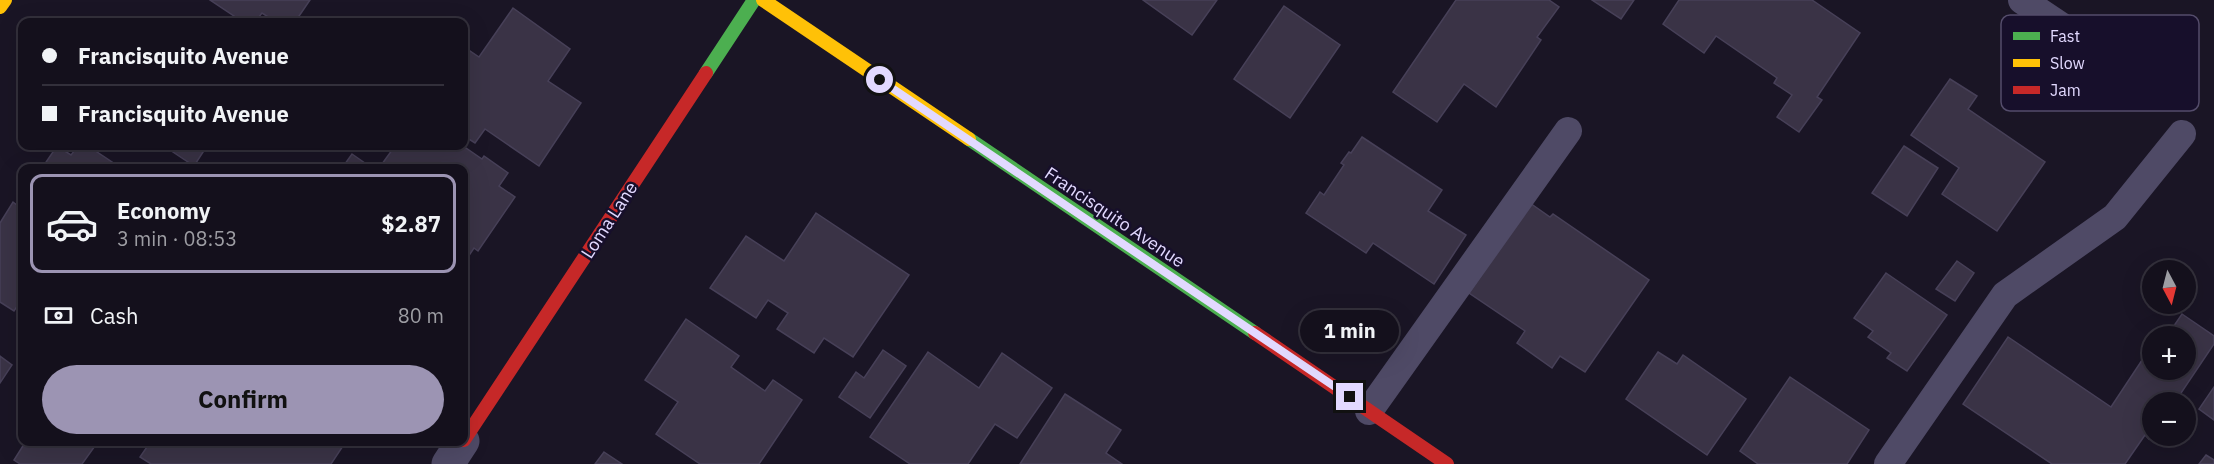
<!DOCTYPE html>
<meta charset="utf-8">
<style>
body{margin:0;font-family:"IBM Plex Sans",sans-serif;background:#1d1925;color:#f1f3f6;height:100vh;display:flex;flex-direction:column;font-size:22px;white-space:nowrap}
*{box-sizing:border-box;margin:0}
p{font-size:20px;color:#9d9da3}
.icon{flex:none;width:33px;height:33px;fill:none;stroke:currentColor;stroke-width:2;stroke-linecap:round;stroke-linejoin:round}
.map{position:relative;flex:1;overflow:hidden}
.sheet{position:absolute;left:18px;top:164px;width:450px;height:282px;display:flex;flex-direction:column;background:#14101c;border-radius:12px;box-shadow:0 6px 24px #0002,0 0 0 2px #33303b}
.sheet>*{flex:none}
.guide{position:absolute;left:18px;top:18px;width:450px;height:132px;border-radius:12px;box-shadow:0 6px 24px #0002,0 0 0 2px #33303b;display:grid;align-content:center;height:132px;padding:0 24px;background:#14101c}
.needle{width:39px;rotate:173deg}
.controls{position:absolute;left:2142px;top:260px;display:grid;gap:12px}
.controls a{display:grid;place-items:center;width:54px;height:54px;border-radius:50%;background:#14101c;box-shadow:0 6px 24px #0002,0 0 0 2px #33303b;font-size:30px}
.end{position:absolute;width:27px;height:27px;margin:-14px;border:8px solid #e2d9ff;background:#111;box-shadow:0 0 0 3px #111}
.from{border-radius:50%}
.bubble{position:absolute;height:42px;border-radius:21px;background:#14101c;box-shadow:0 6px 24px #0002,0 0 0 2px #33303b;font-size:20px;font-weight:700;line-height:42px;text-align:center}
.guide b{display:flex;align-items:center;gap:21px;height:57px;font-size:22px}
.guide b+b{border-top:2px solid #33303b}
.guide i{width:15px;height:15px;background:#f1f3f6}
ul{padding:10px 0 0;list-style:none}
li{display:flex;align-items:center;gap:18px;height:99px;margin:0 12px 9px;padding:0 12px;border:3px solid transparent;border-radius:12px}
li div{flex:1}
li b{display:block;font-size:22px}
li em{font-style:normal;font-weight:700}
li.on{border-color:#9c94b3}
li>.icon{width:54px;height:54px;stroke-width:1.5}
.pay{display:flex;align-items:center;gap:15px;height:66px;padding:0 24px;font-size:22px}
.pay p{margin-inline-start:auto}
.primary-button{display:flex;gap:12px;margin-top:auto;padding:12px 24px}
.primary-button a{flex:1;height:69px;border-radius:36px;background:#9c94b3;color:#111;font-size:24px;font-weight:700;line-height:69px;text-align:center}
.map>svg:first-child{display:block}
.building{fill:#3a3346;stroke:#474058;stroke-width:1.5}
.lines{fill:none;stroke-linecap:round;stroke-linejoin:round}
.lane{stroke:#4f4a66;stroke-width:28}
.street{stroke:#4f4a66;stroke-width:33}
.fast{stroke:#4caf50;stroke-width:14}
.slow{stroke:#ffc107;stroke-width:14}
.jam{stroke:#c62828;stroke-width:14}
.route{stroke:#e2d9ff;stroke-width:8}
.labels{text-anchor:middle;dominant-baseline:central;stroke-width:5;stroke-linejoin:round;paint-order:stroke}
.street-label{font-size:18px;fill:#e2d9ff;stroke:#170f2b}
.key{fill:#170f2b;stroke:#544c6b;stroke-width:1.5}
.key-label{font-size:16px;fill:#e2d9ff}
</style>
<div class="map">
<svg width="2214" height="464" viewBox="0 0 2214 464">
<rect width="100%" height="100%" fill="#1a1525"/>
<g class="building">
<path d="M210,0H310L295,22H276L262,13L255,22H243Z"/>
<path d="M1143,0H1217L1192,35Z"/>
<path d="M1456,0H1549L1559,7L1537,37L1541,40L1496,107L1464,84L1437,122L1393,92Z"/>
<path d="M1592,0H1634L1621,19Z"/>
<path d="M1679,0H1812L1860,33L1817,97L1822,100L1799,132L1777,117L1792,95L1774,83L1777,78L1716,36L1704,53L1663,24Z"/>
<path d="M1284,6L1340,45L1290,118L1234,79Z"/>
<path d="M513,8L570,49L548,81L581,103L539,166L485,129L475,143L464,136V47L479,57Z"/>
<path d="M1950,79L1977,96L1968,109L2045,162L1997,231L1942,194L1959,168L1911,135Z"/>
<path d="M1362,137L1442,190L1428,211L1466,235L1434,284L1373,243L1366,253L1306,213L1320,192L1324,195L1344,165L1341,163L1349,152L1351,153Z"/>
<path d="M57,146L71,155L78,146H88L121,168H42Z"/>
<path d="M164,146H207L194,166Z"/>
<path d="M395,146H463L482,159L484,156L508,173L499,186L515,197L478,251L474,248L464,263V168H379Z"/>
<path d="M1904,146L1938,168L1907,216L1872,193Z"/>
<path d="M352,154L372,168H342Z"/>
<path d="M13,202L22,209V299L14,311L0,302V223Z"/>
<path d="M1530,203L1550,217L1553,214L1649,280L1585,372L1560,356L1552,368L1517,343L1525,331L1469,293Z"/>
<path d="M816,213L909,275L853,357L824,338L814,353L777,329L788,313L768,300L756,318L710,288L746,236L784,261Z"/>
<path d="M1957,261L1974,273L1955,301L1936,289Z"/>
<path d="M1886,273L1947,315L1907,371L1887,358L1891,353L1868,337L1873,331L1854,318Z"/>
<path d="M2182,314L2214,336V344L2175,402H2152V434L2149,439L2145,435L2125,464H2052L1963,404L2008,337L2111,407L2152,345V369H2186V336H2167Z"/>
<path d="M686,319L739,356L731,367L765,391L773,380L802,400L759,464H700L656,434L678,402L645,380Z"/>
<path d="M883,350L906,366L870,418L839,397L856,372L864,378Z"/>
<path d="M928,352L979,388L1002,353L1052,388L1017,438L995,424L968,464H910L870,437Z"/>
<path d="M1658,352L1677,364L1683,355L1746,399L1707,455L1626,399Z"/>
<path d="M0,356L12,365L0,383Z"/>
<path d="M1790,377L1869,430L1847,464H1758L1740,451Z"/>
<path d="M2214,387V420L2199,409Z"/>
<path d="M1065,394L1121,430L1106,453L1122,464H1020Z"/>
<path d="M26,441H88L95,446L82,464H20L14,460Z"/>
<path d="M151,441H336L343,446L331,464H151L140,457Z"/>
<path d="M604,452L622,464H595Z"/>
<path d="M2206,455L2214,460V464H2199Z"/>
</g>
<g class="lines">
<g class="lane">
<path d="M2022,0L2098,51"/>
<path d="M1369,411L1568,131"/>
<path d="M1888,464L2005,295L2115,217L2182,134"/>
</g>
<path class="street" d="M448,464L463,441"/>
<g class="fast">
<path d="M706,73L754,0"/>
<path d="M969,139L1255,333"/>
</g>
<g class="slow">
<path d="M763,0L969,139"/>
<path d="M0,7L5,0"/>
</g>
<g class="jam">
<path d="M1255,333L1447,464"/>
<path d="M464,440L706,73"/>
</g>
</g>
<g class="lines">
<path class="route" d="M880,80L1350,397"/>
</g>
<g class="labels">
<g class="street-label">
<text transform="translate(1115 217) rotate(34)">Francisquito Avenue</text>
<text transform="translate(609 220) rotate(-57)">Loma Lane</text>
</g>
</g>
<rect x="2001" y="15" width="198" height="96" rx="9" class="key"/>
<rect x="2013" y="32" width="27" height="8" fill="#4caf50"/>
<rect x="2013" y="59" width="27" height="8" fill="#ffc107"/>
<rect x="2013" y="86" width="27" height="8" fill="#c62828"/>
<g class="key-label">
<text x="2050" y="42">Fast</text>
<text x="2050" y="69">Slow</text>
<text x="2050" y="96">Jam</text>
</g>
</svg>
<div class="controls">
<a><svg class="needle" viewBox="-14 -14 28 28"><path d="M0-13l5 13h-10z" fill="#e53935"/><path d="M0 13l5-13h-10z" fill="#9d9da3"/></svg></a>
<a>+</a>
<a>−</a>
</div>
<i class="end from" style="left:880px;top:80px"></i>
<i class="end" style="left:1350px;top:397px"></i>
<div class="bubble" style="left:1300px;top:310px;width:99px">1 min</div>
<div class="guide">
<b><i class="from"></i>Francisquito Avenue</b>
<b><i></i>Francisquito Avenue</b>
</div>
<section class="sheet">
<ul>
<li class="on"><svg class="icon" aria-label="car" viewBox="0 0 24 24"><path d="M5 17H2v-5l4-1 3-4h7l3 4 3 1v5h-3M9 17h6M6 11h13"/><circle cx="7" cy="17" r="2"/><circle cx="17" cy="17" r="2"/></svg><div><b>Economy</b><p>3 min · 08:53</p></div><em>$2.87</em></li>
</ul>
<div class="pay"><svg class="icon" aria-label="cash" viewBox="0 0 24 24"><path d="M3 7h18v10H3z"/><circle cx="12" cy="12" r="2"/></svg>Cash<p>80 m</p></div>
<div class="primary-button"><a>Confirm</a></div>
</section>
</div>
